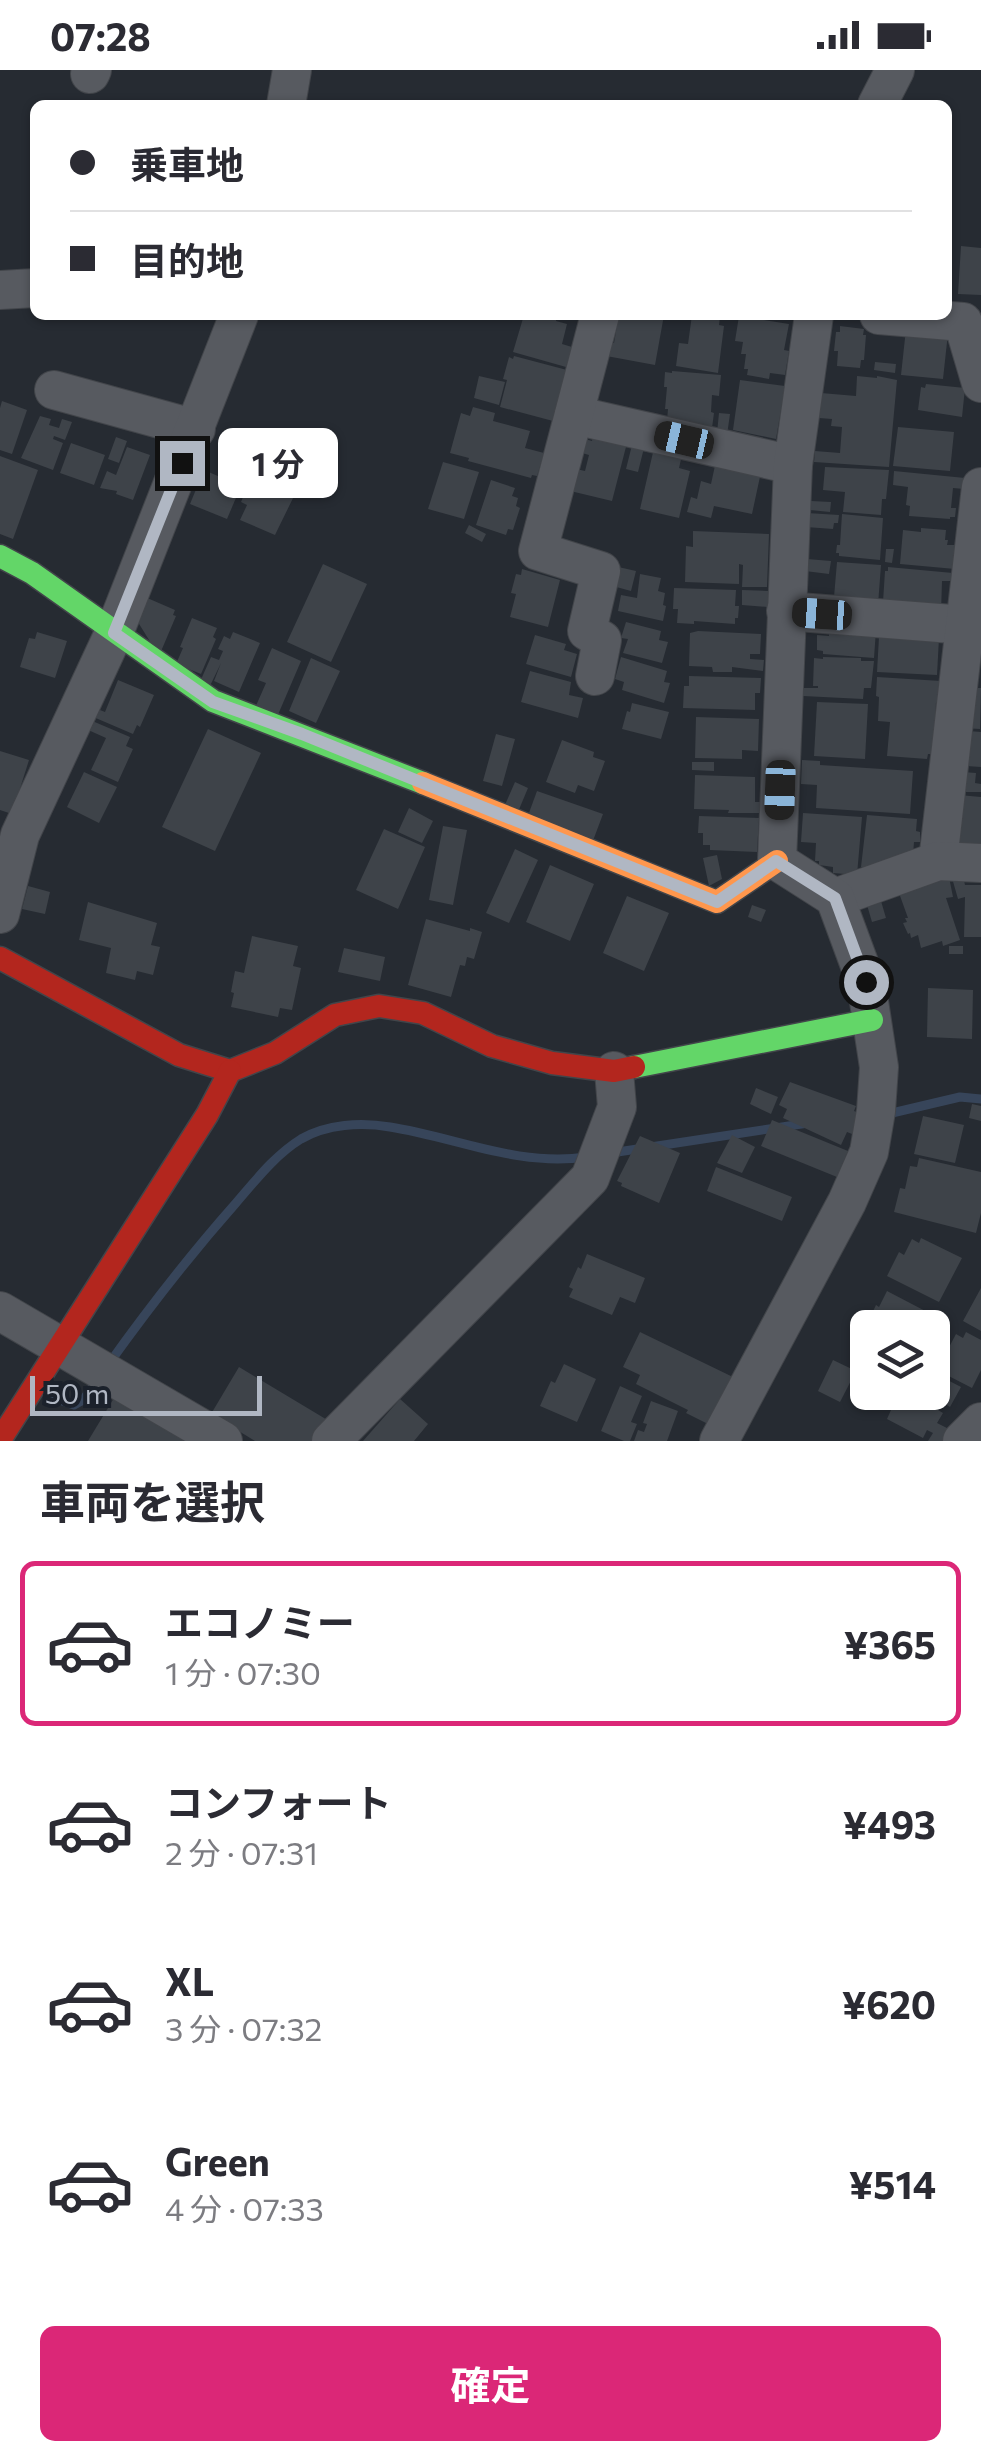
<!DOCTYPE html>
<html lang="ja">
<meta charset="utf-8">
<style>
body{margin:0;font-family:Commissioner,"Noto Sans JP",sans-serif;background:#f2f2f3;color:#2b2b33;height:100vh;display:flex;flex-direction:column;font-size:38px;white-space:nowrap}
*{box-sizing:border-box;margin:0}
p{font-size:32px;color:#7c7c81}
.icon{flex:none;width:55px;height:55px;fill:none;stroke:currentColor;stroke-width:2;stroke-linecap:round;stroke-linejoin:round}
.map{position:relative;height:1371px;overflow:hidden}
.details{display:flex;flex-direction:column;background:#fff;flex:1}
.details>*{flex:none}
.guide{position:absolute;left:30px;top:30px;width:922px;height:220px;border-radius:15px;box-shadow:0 2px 8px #0004;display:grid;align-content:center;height:220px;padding:0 40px;background:#fff}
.fabs{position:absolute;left:850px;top:1240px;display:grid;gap:20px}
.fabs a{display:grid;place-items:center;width:100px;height:100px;border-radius:15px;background:#fff;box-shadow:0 2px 8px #0004;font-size:50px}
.scale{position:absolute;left:30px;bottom:25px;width:232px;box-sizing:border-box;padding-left:10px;border:5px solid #b0b7c3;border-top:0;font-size:28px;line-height:35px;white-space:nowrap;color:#b0b7c3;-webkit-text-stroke:8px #1b212b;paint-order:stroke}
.end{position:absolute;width:45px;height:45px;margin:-22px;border:12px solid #b0b7c3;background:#111;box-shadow:0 0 0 5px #111}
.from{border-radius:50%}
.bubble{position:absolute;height:70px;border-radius:15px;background:#fff;box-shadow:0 2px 8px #0004;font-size:32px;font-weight:700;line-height:70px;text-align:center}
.car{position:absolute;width:30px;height:60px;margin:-30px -15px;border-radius:12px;box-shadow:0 0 8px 2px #0007;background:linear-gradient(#222 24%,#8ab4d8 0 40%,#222 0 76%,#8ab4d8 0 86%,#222 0)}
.guide b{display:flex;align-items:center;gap:35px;height:95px;font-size:38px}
.guide b+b{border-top:2px solid #e1e1e2}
.guide i{width:25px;height:25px;background:#2b2b33}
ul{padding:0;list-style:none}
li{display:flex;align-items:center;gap:30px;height:165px;margin:0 20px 15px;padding:0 20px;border:5px solid transparent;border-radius:15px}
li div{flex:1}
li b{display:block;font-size:38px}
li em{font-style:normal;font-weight:700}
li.selected{border-color:#db2777}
li>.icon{width:90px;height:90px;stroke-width:1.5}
h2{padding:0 40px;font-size:45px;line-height:120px}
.button{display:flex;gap:20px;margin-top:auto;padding:20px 40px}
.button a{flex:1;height:115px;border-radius:15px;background:#db2777;color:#fff;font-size:40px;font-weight:700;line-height:115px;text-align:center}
.status{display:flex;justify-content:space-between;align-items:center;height:70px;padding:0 50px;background:#fff;direction:ltr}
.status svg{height:28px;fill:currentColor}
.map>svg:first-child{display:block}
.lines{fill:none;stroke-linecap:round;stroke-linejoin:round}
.stream{stroke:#37455a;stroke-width:9}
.building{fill:#3e4349}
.street-casing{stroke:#42454a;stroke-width:40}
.fast-casing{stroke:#42454a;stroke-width:25}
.slow-casing{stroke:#42454a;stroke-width:25}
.jam-casing{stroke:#42454a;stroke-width:25}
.street{stroke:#575a60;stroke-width:38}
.fast{stroke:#63d668;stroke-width:22}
.slow{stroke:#ff974d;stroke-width:22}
.jam{stroke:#b3261e;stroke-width:22}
.route{stroke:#b0b7c3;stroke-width:12}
</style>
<div class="status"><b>07:28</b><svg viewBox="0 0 49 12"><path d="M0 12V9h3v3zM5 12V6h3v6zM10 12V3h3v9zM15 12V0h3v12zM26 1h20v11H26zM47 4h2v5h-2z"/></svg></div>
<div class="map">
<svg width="981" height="1371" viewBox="0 0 981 1371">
<rect width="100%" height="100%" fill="#262b32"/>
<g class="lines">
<g class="stream">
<path d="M887,1047L892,1043L960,1027L981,1029"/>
<path d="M611,1083L808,1053"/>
<path d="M108,1295C148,1239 190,1185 236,1133C255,1111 275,1085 301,1069C327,1054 361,1052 390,1057C455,1067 518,1097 586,1087"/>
<path d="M48,1326L74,1335L83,1330L99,1308"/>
</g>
</g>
<g class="building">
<path d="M961,176L981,178V225L958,224Z"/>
<path d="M524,245L546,248L547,245H549L556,247V251L567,254L562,274L572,277L566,297L513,282Z"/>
<path d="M619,245H664L655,295L601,285L603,272L614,273Z"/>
<path d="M692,245L720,246L719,255L724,256L718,303L676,296L679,273L688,274Z"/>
<path d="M739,246L789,254L784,280L789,281L785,305L770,303L769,309L747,305L748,299H744L746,284H741L743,272L735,271Z"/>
<path d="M840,256L864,259L863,265H866L864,290H861L860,298L837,296L838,281H834L836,262H840Z"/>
<path d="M906,259L948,263L943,309L901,305Z"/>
<path d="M514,286L567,300L553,351L500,337L507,310L503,309L509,287L513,289Z"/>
<path d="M875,292L896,294L895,303L874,300Z"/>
<path d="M672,301L721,305L719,326L712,325L711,342L714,343L712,358L667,350L668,339H665L667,317H664L665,302L672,303Z"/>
<path d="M479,306L505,312L499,335L474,328Z"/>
<path d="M857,306L877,308V306L897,310L889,397L814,392L815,381L840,383L842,357L831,356L832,349L819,348L821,323L856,326Z"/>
<path d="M740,310L785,316L776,369L733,360Z"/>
<path d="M926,314L965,318L962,347L918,340L921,317L925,318Z"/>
<path d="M2,331L27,340L12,384L0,380V338Z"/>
<path d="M473,337L495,343L493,351L530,361L525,378L544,383L537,406L532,405L531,408L468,391L469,388L450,383L461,343L470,346Z"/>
<path d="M719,343L730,344L727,365L717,363Z"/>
<path d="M40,346L51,349L49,355L59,358L62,349L72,352L65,370L54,366L53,369L63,373L53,400L21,388Z"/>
<path d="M898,357L954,362L950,401L893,396Z"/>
<path d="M284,361L316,374L299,420L270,407L273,401L268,399Z"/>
<path d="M593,366L627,373L612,431L562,419L567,397L585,401L589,385L582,383L585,369L592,371Z"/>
<path d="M116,367L127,371L119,393L108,389Z"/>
<path d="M633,371L645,374L638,402L626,399Z"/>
<path d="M71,373L105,385L94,415L60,403Z"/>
<path d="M127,377L150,385L133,430L116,424L117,421L100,418L107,401L116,405Z"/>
<path d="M654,378L682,385L679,398L690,401L679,448L640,439Z"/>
<path d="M0,386L38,400L13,469L0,464Z"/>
<path d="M716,391L761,402L752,444L714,436L711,448L687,442L691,427L697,429L701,411L711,414Z"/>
<path d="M443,392L479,402L464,449L428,439Z"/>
<path d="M825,397L889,400L886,429H882L881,445L843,442L845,422L823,420Z"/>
<path d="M204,400L241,416L227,449L190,434Z"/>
<path d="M894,401L965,408L964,419L953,418L951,438H956L955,447H950V449L909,446L910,436L906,435L908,417L893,415Z"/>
<path d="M260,409L295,424L275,465L240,450L247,435L241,432L248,415L256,418Z"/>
<path d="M491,410L515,418L512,426L518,428L516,436L520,438L513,460L508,459L506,465L476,455Z"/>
<path d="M811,431L831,432L830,442L810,440Z"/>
<path d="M807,443L839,445L838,453H834L833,459L806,457Z"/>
<path d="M842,444L883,448L880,490L839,486V483H836L837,475H840Z"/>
<path d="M469,455L486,464L482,472L465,463Z"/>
<path d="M921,458L946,460L945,470H948L947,475H957L955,499L900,494L903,460L921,462Z"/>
<path d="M693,461L769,464L767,517H742L743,495L739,494V514L685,512L686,476L693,477Z"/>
<path d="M886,479H894L892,493L885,492Z"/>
<path d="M807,489L831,491L829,504L805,501Z"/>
<path d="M837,492L881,495L878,535L834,527Z"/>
<path d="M323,494L367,514L331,592L287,572Z"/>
<path d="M614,496L636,501L631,521L609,515Z"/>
<path d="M888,497L953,503L952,511H942L941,543L883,532L885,501H888Z"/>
<path d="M522,499L560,510L548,557L510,547L516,524L511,523L516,504L521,505Z"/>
<path d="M640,504L661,508L658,521L665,523L663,535L666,536L663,551L618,541L621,525L637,528Z"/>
<path d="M674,518L736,520L735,536H739L738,548H735V554L694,551V554L677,553L678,539H673Z"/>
<path d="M742,520L768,521V537L742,535Z"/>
<path d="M145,527L175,540L173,545L176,546L159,586L136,549Z"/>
<path d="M192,548L217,558L213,567L216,569L201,604L176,594L183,578L180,577Z"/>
<path d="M626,552L661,561L659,570L668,572L662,593L623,583L628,569L621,568Z"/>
<path d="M829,557L876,560L874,588L823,584V581L817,580V565L829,566Z"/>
<path d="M698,561L761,564L760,584H750V589L764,590L763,601L732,597V602H713L712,597L689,596L690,563Z"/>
<path d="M37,562L67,571L55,608L20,597L29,568L35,569Z"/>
<path d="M233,562L260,573L239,622L214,611L221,593L209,618L199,614L211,587L219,590L223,581L218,579L224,566L230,569Z"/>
<path d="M535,565L566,574L564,580L577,584L571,607L526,594Z"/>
<path d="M879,567L939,568L937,605L877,602Z"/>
<path d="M272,578L301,591L277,647L255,638L266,613L258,610Z"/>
<path d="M621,587L667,601L664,612L670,613L664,633L622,620L624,612L615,609Z"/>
<path d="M823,587L861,588V591H874L871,618H864L863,629L803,626V618H818V616H813L814,588L823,589Z"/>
<path d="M311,588L340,601L316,653L289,641Z"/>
<path d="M530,601L571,612L569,625L583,628L578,648L521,632Z"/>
<path d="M689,606L761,608L760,623H755V640L683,638L684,616H689Z"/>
<path d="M877,607L941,611L940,633L936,632L934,684H928L927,689L887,686L890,652L878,651L879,627L876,626Z"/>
<path d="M118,610L154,625L140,657L137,655L133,664L91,646L95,638L105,642Z"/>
<path d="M974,618H981L980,659L963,658Z"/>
<path d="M817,632L868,634L865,689L814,686Z"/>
<path d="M632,633L669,642L661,669L622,659L627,641L630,642Z"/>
<path d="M696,647L759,649L758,681L742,680V689L695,688Z"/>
<path d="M90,650L130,667L126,676L133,679L118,712L91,700L106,668L86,659Z"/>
<path d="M208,659L261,683L215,781L162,757Z"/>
<path d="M969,661L981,662V697L966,696Z"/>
<path d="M496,664L515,669L502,716L483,711Z"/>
<path d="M562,670L594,682L593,687L605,691L594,721L578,715L575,723L546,712Z"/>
<path d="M0,681L29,690L12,744L0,740Z"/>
<path d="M802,690L820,691V695L913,701L910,744L816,738L817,715L801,714Z"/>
<path d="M692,692H714V701L692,700Z"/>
<path d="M84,702L117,717L99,753L67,737Z"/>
<path d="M963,702L976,703L975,713L981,714V722H956Z"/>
<path d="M695,705L755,707V732H761V743H728L729,740L694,739Z"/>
<path d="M515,712L528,718L515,749L501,744Z"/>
<path d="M537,721L603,744L591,776L526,751Z"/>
<path d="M959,725L981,727V776L955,774Z"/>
<path d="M409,738L433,751L422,773L398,762Z"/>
<path d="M803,743L862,747L857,805L833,803V797L819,795V791H815L816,773L801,772Z"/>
<path d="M867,745L917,749L916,761L920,762V772H914L913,785L882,799L861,797Z"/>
<path d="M699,746L759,748L757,782L710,780V775H703V763H698Z"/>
<path d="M443,756L467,760L453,835L429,830Z"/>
<path d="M384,759L425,777L398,839L356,820Z"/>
<path d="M515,779L538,790L509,853L486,843Z"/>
<path d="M717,785L722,809L709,816L703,788Z"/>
<path d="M550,795L594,814L570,871L526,852Z"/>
<path d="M963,806L965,815H981V867H964L965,827L958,829L952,808Z"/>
<path d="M949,807L953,827L946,828L960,870L943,876L942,871L921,878L918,865L911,868L910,863L908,864L903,853L907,852L905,848H908L899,823Z"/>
<path d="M28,816L50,822L45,844L22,839Z"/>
<path d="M627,826L669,843L644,901L603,883Z"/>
<path d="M881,831L886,848L872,852L867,835Z"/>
<path d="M88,832L157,853L151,875L160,877L153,905L137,901L135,910L106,903L111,878L79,870Z"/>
<path d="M752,835L766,840L761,852L748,847Z"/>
<path d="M426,849L470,861V858L482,862L474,889L467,887L465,896L460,895L451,927L408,915Z"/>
<path d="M252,866L298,876L293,896L301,898L292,940L280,938L278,947L231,937L234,923L231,922L235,901L244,903Z"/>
<rect x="949" y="876" width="14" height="8"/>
<path d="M344,878L385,887L380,911L338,902Z"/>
<path d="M928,918L973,920L972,969L927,967Z"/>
<path d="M790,1012L856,1036L854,1041L863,1045L857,1066L847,1062L841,1075L783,1048L787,1039L779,1035Z"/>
<path d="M756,1018L778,1027L771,1044L750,1034Z"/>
<path d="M972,1034L981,1036V1051L969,1048Z"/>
<path d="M923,1046L964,1055L955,1093L914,1084Z"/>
<path d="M772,1050L848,1081L837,1107L761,1076Z"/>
<path d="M732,1065L755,1077L742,1103L717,1093Z"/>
<path d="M640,1066L680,1083L659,1133L621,1116L622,1113L617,1111Z"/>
<path d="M919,1088L981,1102V1143L976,1163L894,1142L900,1118L905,1119L910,1096L917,1097Z"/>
<path d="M716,1097L792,1127L782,1151L707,1121Z"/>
<path d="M921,1168L962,1188L939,1232L887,1206L899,1182L904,1185L912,1169L919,1173Z"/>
<path d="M587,1184L645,1208L635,1233L620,1227L612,1245L569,1227L573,1219L569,1217L578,1197L581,1199Z"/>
<path d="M981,1218V1261L963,1251Z"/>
<path d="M887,1221L931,1244L924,1258H865L876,1235L879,1237Z"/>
<path d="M640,1262L735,1308L712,1356L686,1343L688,1340L636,1314L640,1305L623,1297Z"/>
<path d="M966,1262L981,1270V1300L972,1318L937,1300L956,1264L963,1268Z"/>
<path d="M932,1264L945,1271L932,1295Z"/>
<path d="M833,1290L856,1301L840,1332L818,1321Z"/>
<path d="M564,1294L596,1309L577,1352L540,1336L551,1311L555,1313Z"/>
<path d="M239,1297L334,1354L317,1371H255L211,1344Z"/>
<path d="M932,1302L961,1317L950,1337L942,1332L938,1340L943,1343L937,1353L951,1360L946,1371H928L933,1363L927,1360L923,1368L887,1349L899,1322H932Z"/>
<path d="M620,1316L642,1326L631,1352L637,1354L630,1371H624L601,1361Z"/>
<path d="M114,1328L187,1371H88Z"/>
<path d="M400,1329L428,1354L414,1371H363Z"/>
<path d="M651,1331L678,1341L667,1371H634L638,1360L644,1362L647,1354L643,1353Z"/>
</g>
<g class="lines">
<defs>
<g id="street">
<path d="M90,4L92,0"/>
<path d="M286,35L292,0"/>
<path d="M877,35L895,0"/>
<path d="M0,220L35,218"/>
<path d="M879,245L963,252L981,313"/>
<path d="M54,320L196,359"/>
<path d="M574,345L793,395"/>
<path d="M786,541L965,555"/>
<path d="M595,606L602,570L587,561L601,501L538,481L600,245"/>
<path d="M938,791L981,417"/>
<path d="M835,828L938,791L981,793"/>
<path d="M0,844L20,765L114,563L239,245"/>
<path d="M0,1241L223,1371"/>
<path d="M331,1371L590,1108L617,1037L614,1001"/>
<path d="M719,1371L847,1132L869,1082L876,1041L879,997L866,912L835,828L777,791L793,395L814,245"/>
<path d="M962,1371L981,1352"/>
</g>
<g id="fast">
<path d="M0,486L32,503L213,631L423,713"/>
<path d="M634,997L872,950"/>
</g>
<path id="slow" d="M423,713L717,832L777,791"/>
<g id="jam">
<path d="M0,888L179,985L230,1001L275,983L335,945L379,936L423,943L492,976L552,993L614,1001L634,997"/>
<path d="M0,1370L207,1045L230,1001"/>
</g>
</defs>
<use href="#street" class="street-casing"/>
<use href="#fast" class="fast-casing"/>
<use href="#slow" class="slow-casing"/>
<use href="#jam" class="jam-casing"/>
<use href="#street" class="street"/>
<use href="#fast" class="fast"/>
<use href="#slow" class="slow"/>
<use href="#jam" class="jam"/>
</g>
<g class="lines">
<path class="route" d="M182,393L114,563L213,632L302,664L717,832L776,791L835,828L866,912"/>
</g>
</svg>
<div class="fabs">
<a><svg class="icon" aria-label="layers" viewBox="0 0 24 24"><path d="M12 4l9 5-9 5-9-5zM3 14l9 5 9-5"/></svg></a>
</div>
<div class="scale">50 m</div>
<i class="end from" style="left:866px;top:912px"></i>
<i class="end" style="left:182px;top:393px"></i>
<div class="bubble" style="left:218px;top:358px;width:120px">1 分</div>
<i class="car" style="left:684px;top:370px;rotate:283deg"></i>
<i class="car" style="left:822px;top:544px;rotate:274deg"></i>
<i class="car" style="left:780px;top:720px;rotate:182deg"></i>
<div class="guide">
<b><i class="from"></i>乗車地</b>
<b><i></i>目的地</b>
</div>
</div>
<section class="details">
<h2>車両を選択</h2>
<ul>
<li class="selected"><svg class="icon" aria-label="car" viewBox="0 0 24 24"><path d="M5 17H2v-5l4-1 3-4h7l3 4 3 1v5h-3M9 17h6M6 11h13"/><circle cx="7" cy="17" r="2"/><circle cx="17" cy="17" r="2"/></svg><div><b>エコノミー</b><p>1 分 · 07:30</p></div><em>¥365</em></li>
<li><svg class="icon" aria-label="car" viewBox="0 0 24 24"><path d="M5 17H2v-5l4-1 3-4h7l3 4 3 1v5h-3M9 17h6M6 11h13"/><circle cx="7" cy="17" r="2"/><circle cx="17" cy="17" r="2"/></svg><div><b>コンフォート</b><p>2 分 · 07:31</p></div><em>¥493</em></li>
<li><svg class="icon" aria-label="car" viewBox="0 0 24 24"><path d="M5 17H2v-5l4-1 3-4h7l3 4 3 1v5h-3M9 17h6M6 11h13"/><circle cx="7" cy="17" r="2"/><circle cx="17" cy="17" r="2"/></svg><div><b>XL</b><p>3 分 · 07:32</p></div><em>¥620</em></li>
<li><svg class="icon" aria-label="car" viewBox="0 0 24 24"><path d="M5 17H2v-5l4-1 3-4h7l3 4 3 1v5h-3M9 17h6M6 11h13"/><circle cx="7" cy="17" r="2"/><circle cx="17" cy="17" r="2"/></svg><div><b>Green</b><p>4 分 · 07:33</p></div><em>¥514</em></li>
</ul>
<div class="button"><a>確定</a></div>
</section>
